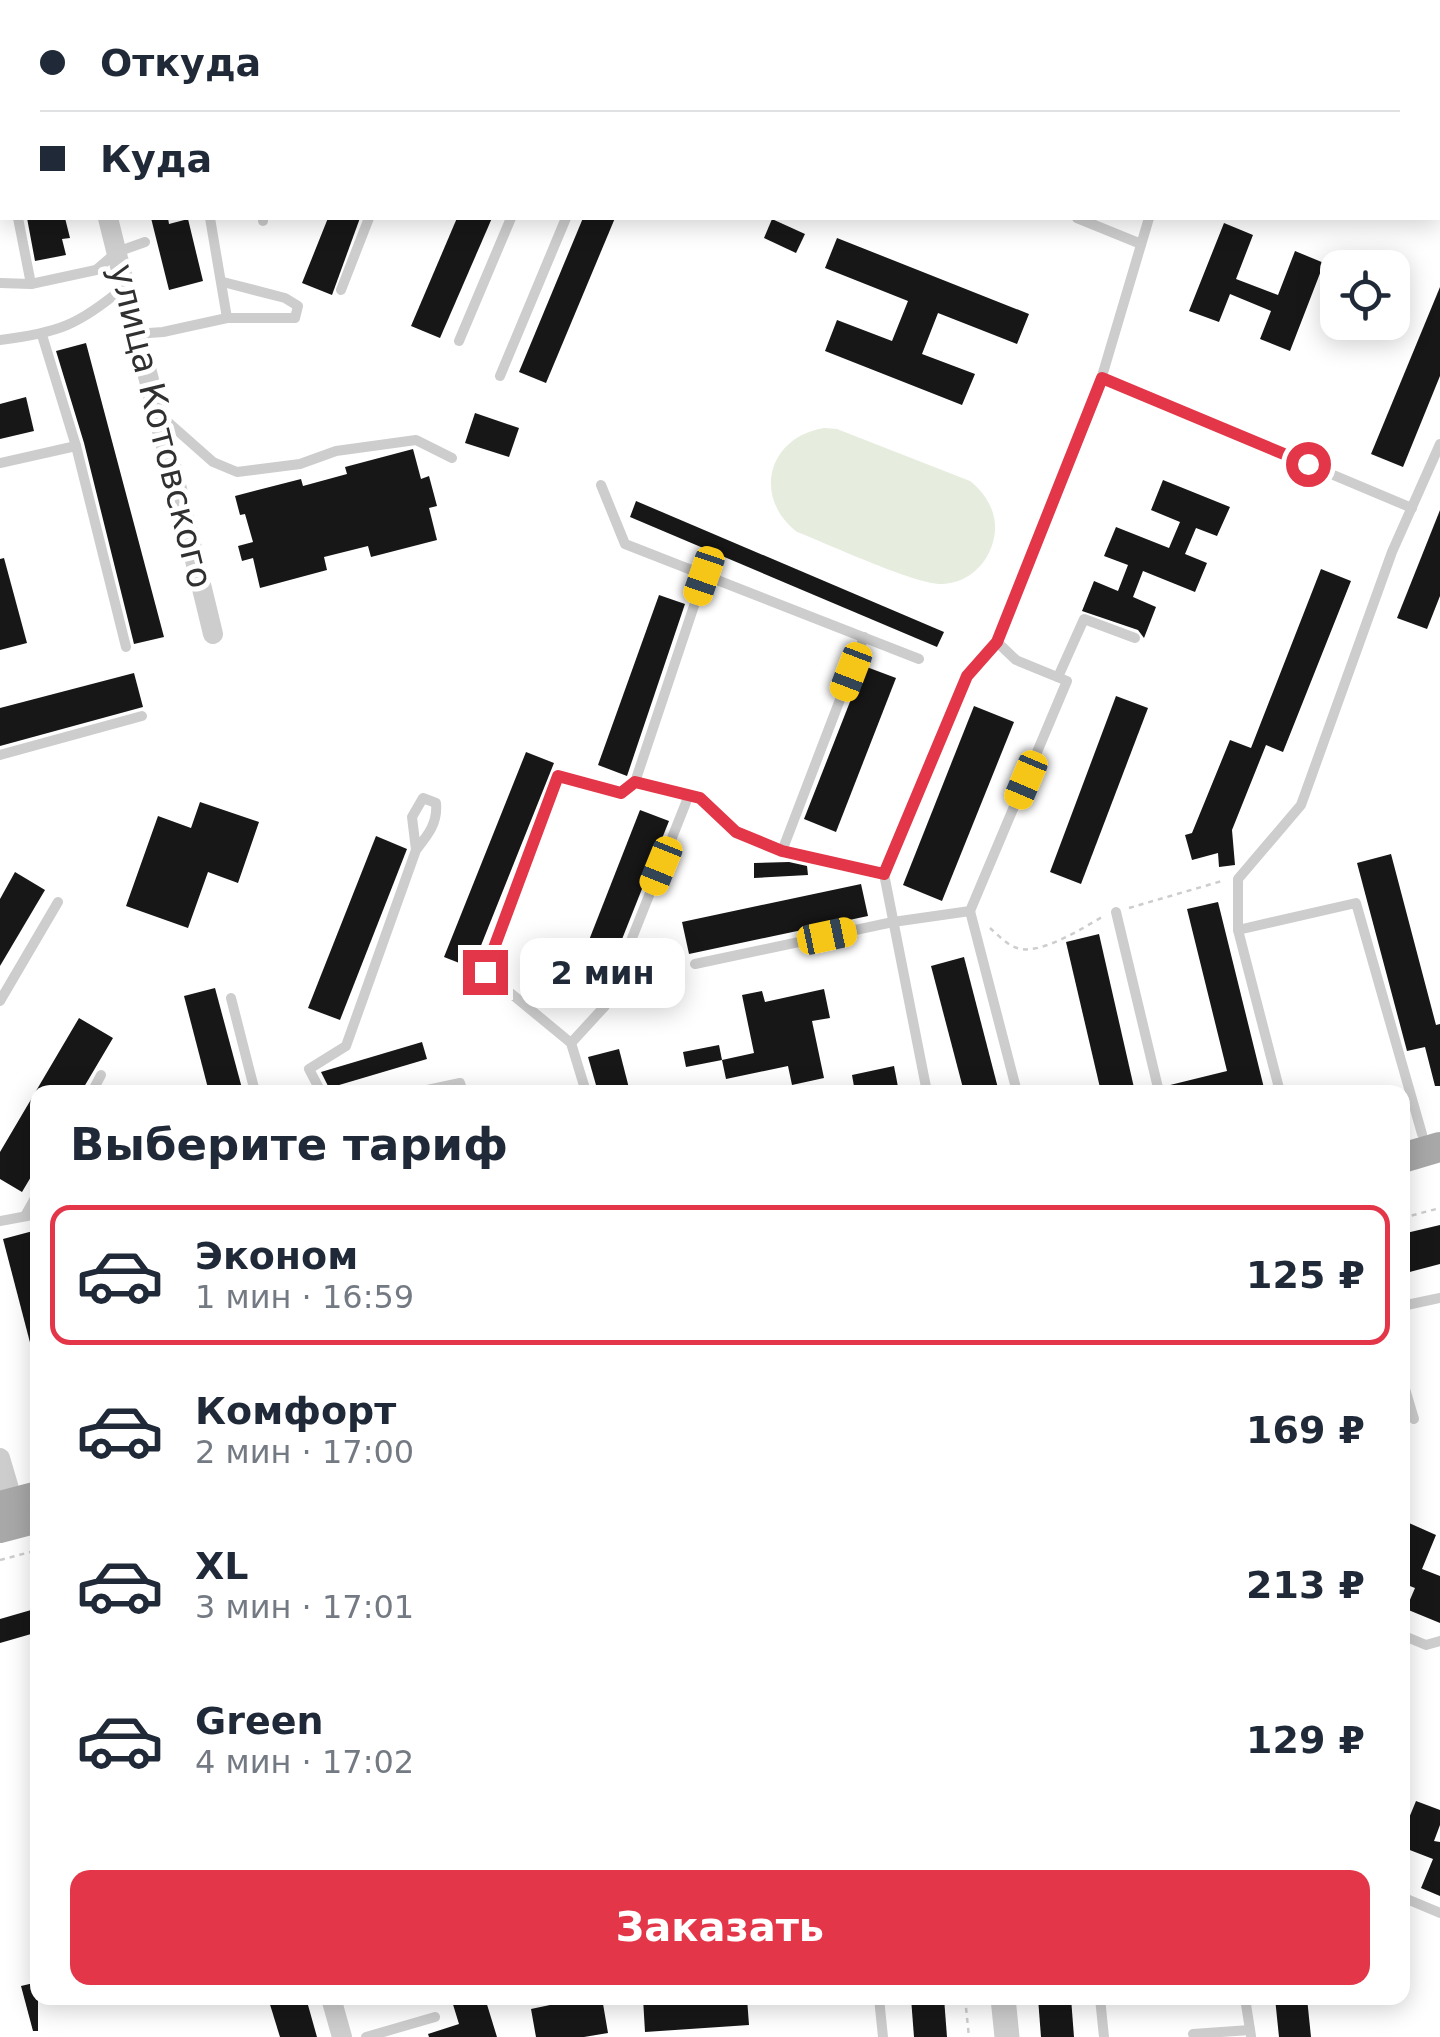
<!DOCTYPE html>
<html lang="ru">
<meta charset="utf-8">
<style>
body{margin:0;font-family:"DejaVu Sans",sans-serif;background:#f2f2f3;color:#1f2937;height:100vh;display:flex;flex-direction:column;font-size:38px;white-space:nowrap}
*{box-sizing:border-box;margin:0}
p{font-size:32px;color:#747a83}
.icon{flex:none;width:55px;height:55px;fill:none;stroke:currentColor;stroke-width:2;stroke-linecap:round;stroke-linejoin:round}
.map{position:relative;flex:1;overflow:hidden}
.side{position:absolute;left:30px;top:1085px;width:1380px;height:920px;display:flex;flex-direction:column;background:#fff;border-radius:20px;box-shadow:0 5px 25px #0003}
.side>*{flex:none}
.hud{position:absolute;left:0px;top:0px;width:1440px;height:220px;box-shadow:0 5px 25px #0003;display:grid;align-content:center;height:220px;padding:0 40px;background:#fff}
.tools{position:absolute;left:1320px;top:250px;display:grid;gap:20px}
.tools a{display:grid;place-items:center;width:90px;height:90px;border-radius:20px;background:#fff;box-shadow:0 5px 25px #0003;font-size:50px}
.end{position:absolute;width:45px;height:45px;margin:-22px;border:12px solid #e33648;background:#fff;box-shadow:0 0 0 5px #fff}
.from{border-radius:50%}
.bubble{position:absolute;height:70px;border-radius:20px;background:#fff;box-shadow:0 5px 25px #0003;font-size:32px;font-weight:700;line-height:70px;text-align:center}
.car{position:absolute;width:30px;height:60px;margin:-30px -15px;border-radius:12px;box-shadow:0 0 8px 2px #0007;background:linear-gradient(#f5c518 24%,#345 0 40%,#f5c518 0 76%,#345 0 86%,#f5c518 0)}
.hud b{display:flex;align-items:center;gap:35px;height:95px;font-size:38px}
.hud b+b{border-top:2px solid #e0e1e3}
.hud i{width:25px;height:25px;background:#1f2937}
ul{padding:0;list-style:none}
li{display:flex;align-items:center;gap:30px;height:140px;margin:0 20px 15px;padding:0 20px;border:5px solid transparent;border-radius:20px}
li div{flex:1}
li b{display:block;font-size:38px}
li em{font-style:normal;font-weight:700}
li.active{border-color:#e33648}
li>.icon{width:90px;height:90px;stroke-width:1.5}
h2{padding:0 40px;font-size:45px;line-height:120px}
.button{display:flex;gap:20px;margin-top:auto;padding:20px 40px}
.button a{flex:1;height:115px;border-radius:20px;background:#e33648;color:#fff;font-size:40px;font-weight:700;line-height:115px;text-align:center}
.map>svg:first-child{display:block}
.green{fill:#e6edde}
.building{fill:#171717}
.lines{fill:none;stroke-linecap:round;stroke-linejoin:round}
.path{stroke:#cdcdcd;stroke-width:2.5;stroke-dasharray:5 5;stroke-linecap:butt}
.service{stroke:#cdcdcd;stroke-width:10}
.minor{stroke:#cdcdcd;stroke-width:20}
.tertiary{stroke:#cdcdcd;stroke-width:25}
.primary{stroke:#a8a8a8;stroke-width:30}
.route{stroke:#e33648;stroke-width:12}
.labels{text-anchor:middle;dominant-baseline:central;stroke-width:10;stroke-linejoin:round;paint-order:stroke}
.street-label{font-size:35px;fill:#303030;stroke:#fff}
</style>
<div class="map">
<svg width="1440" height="2037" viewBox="0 0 1440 2037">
<rect width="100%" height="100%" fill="#fff"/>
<path class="green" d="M824,428L837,429L970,481C989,496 1000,518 993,542C987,565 967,583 943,584C918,586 826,543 797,532C752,497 768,437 824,428Z"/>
<g class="building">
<path d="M27,218H65L70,238L62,239L66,255L35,261Z"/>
<path d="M151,218H168L169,224L188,219L203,281L169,290Z"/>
<path d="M328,218H360L332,295L302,283Z"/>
<path d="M457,218H492L440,338L411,326Z"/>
<path d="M583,218H615L546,383L519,372Z"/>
<path d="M772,219L805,234L796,253L764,238Z"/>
<path d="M1224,223L1253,235L1236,279L1278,295L1295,251L1324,263L1290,351L1260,339L1271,311L1230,294L1219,322L1189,311Z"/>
<path d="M837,238L1029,314L1017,344L938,313L922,354L975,374L962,405L825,351L837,320L892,341L908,301L825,268Z"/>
<path d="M1440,287V376L1403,467L1371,454Z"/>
<path d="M86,343L164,637L134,644L84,443L56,351Z"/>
<path d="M26,397L34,431L0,439V404Z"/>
<path d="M475,413L519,428L509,457L465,443Z"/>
<path d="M413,449L421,479L429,476L437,506L429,508L437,540L371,557L368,546L324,557L327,570L260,588L253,558L242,561L238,546L253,542L245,514L240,515L235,496L301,479L303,486L347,474L345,467Z"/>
<path d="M1163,480L1230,507L1217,536L1196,528L1185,554L1207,563L1195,592L1143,571L1133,597L1156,607L1144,638L1138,630L1082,611L1094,581L1118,591L1128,565L1104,556L1116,527L1169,548L1180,522L1151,510Z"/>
<path d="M636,501L944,632L937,647L630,517Z"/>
<path d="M1440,510V596L1427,629L1397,618Z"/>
<path d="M4,558L27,643L0,650V559Z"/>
<path d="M1321,569L1351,581L1283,752L1266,745L1232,830L1235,865L1219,867L1218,853L1192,860L1185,835L1192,833L1230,740L1251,748Z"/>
<path d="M659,595L685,604L627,776L598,765Z"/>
<path d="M864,666L896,678L836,832L804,819Z"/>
<path d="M134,673L143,707L0,746V708Z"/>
<path d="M1116,696L1148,708L1081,884L1050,872Z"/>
<path d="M974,706L1014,722L942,901L903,885Z"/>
<path d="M526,752L554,763L472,968L444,957Z"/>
<path d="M200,802L259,822L238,883L208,872L188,928L126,906L158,816L191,828Z"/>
<path d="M640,810L669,821L601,992L573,981Z"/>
<path d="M376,836L407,849L340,1020L308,1008Z"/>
<path d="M1391,854L1436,1025L1440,1024V1086H1435L1425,1047L1407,1051L1357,863Z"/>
<path d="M789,862L807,866L808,875L754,878V863Z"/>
<path d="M15,872L45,890L0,966V899Z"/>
<path d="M861,884L868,916L689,954L682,922Z"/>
<path d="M1218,902L1265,1092H1168L1166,1086L1227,1071L1187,909Z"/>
<path d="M1099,934L1135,1092H1101L1066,942Z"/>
<path d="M964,957L999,1092H964L931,966Z"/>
<path d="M215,988L243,1092H209L184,996Z"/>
<path d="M824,989L830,1018L812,1021L824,1078L792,1085L788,1066L726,1079L722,1060L754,1053L742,995L762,991L765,1002Z"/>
<path d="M79,1018L113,1038L81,1092H38V1165L22,1192L0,1179V1152Z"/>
<path d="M422,1042L427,1059L329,1088L321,1072Z"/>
<path d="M719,1045L722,1060L686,1067L683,1052Z"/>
<path d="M619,1049L630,1092H598L588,1057Z"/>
<path d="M894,1066L899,1092H855L852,1075Z"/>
<path d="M1440,1225V1264L1402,1274V1234Z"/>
<path d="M33,1231L38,1246V1353L33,1354L3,1239Z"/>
<path d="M1409,1523L1436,1535L1422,1569L1440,1576V1623L1406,1609L1415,1588L1402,1583V1538Z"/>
<path d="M38,1608V1632L0,1643V1619Z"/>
<path d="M1416,1801L1440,1810V1825L1434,1841L1440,1842V1896L1421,1888L1433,1859L1402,1847V1835Z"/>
<path d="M38,1982V2031H33L21,1986Z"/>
<path d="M268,1998H306L317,2037H280Z"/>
<path d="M451,1998H485L497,2037H429L428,2034L459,2024Z"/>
<path d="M549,1998H602L608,2033L584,2037H536L531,2009L550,2005Z"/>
<path d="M643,1998H673L674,2000L747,1998L749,2025L645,2032Z"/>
<path d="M911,1998H944L947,2037H914Z"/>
<path d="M1038,1998H1071L1074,2037H1041Z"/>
<path d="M1275,1998H1307L1311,2037H1279Z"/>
</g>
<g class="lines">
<g class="path">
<path d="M888,2L889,0"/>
<path d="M1129,908L1222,881"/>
<path d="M990,928C998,935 1007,945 1017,948C1039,956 1083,928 1102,917"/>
<path d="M1402,1218L1440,1208"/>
<path d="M0,1560L38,1550"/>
<path d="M965,1998L969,2037"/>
</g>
<g class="service">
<path d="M140,0L141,2"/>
<path d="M381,2L382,0"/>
<path d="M708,2L709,0"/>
<path d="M956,2L957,0"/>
<path d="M1101,2L1102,0"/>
<path d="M1220,2L1221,0"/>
<path d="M0,160L2,168"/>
<path d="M18,218L31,284"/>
<path d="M210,218L227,318"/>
<path d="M1077,218L1141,244"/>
<path d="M263,221V218"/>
<path d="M0,283L31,284L96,270L117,252L145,242"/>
<path d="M341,290L369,218"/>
<path d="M135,334L163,332L227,318H295L298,306L285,298L223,282"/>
<path d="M42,335L76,446L126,647"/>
<path d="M0,340C58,333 79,325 124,287"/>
<path d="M459,341L511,218"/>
<path d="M500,376L566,218"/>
<path d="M1102,378L1412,508"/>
<path d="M161,416L213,462L237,472L300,464L336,451L416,440L452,458"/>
<path d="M0,463L76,446"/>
<path d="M601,485L625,544L919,659"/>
<path d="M704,576L635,782L700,798L736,832L782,851L864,637"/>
<path d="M1058,677L1084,619L1135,638"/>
<path d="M0,755L142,716"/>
<path d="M635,782L621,793L558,776L485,972L571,1043L605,1006L689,795"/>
<path d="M782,851L884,874"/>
<path d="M970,911L1017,1092"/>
<path d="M1116,912L1159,1092"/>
<path d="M1238,930L1356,903L1422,1134"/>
<path d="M695,964L893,922L970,911L1067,681L1016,660L997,642"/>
<path d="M231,998L255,1092"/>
<path d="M0,1001L58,902"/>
<path d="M571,1043L586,1092"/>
<path d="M92,1092L101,1075"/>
<path d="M321,1092L309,1069L346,1046L416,850C428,835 438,823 436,803L423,798L412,817L416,850"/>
<path d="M418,1092L460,1083L463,1092"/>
<path d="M927,1092L884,874L967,676L997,642L1097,393L1149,218"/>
<path d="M1280,1092L1238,930V879L1301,805L1392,552L1440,444"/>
<path d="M25,1216L38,1193"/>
<path d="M0,1221L38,1214"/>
<path d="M1402,1306L1440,1298"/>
<path d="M1402,1379L1414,1419"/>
<path d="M1402,1635L1426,1645L1440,1641"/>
<path d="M1402,1897L1440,1913"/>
<path d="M879,1998L883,2037"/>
<path d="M1100,1998L1104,2037"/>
<path d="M1245,1998L1251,2036"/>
<path d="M1193,2034L1250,2030"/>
<path d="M366,2037L435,2017"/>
</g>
<g class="minor">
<path d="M61,0V2"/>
<path d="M108,218C142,357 180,495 213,634"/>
<path d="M0,1458L13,1502"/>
<path d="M331,1998L342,2037"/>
</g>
<path class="tertiary" d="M1003,1998L1007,2037"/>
<g class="primary">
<path d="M1402,1158L1440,1147"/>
<path d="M0,1506L38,1496"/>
<path d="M0,1528L38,1518"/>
</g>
</g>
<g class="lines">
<path class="route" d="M485,972L558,776L621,793L635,782L700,798L736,832L782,851L884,874L967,676L997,642L1102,378L1308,464"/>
</g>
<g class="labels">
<g class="street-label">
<text transform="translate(161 426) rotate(76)">улица Котовского</text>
</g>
</g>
</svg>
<div class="tools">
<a><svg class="icon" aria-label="locate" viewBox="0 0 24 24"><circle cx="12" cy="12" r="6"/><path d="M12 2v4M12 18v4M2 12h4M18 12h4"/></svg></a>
</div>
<i class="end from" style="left:1308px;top:464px"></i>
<i class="end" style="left:485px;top:972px"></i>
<div class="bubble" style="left:520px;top:938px;width:165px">2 мин</div>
<i class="car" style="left:704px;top:576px;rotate:199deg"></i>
<i class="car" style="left:851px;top:672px;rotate:201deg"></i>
<i class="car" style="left:1026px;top:780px;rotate:203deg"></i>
<i class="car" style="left:661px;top:866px;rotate:202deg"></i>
<i class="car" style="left:827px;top:936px;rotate:78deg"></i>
<div class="hud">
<b><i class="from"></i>Откуда</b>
<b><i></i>Куда</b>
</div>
<section class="side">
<h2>Выберите тариф</h2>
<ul>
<li class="active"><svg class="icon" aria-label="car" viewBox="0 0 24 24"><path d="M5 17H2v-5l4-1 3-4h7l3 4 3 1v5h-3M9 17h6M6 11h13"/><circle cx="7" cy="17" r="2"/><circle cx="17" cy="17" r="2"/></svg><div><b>Эконом</b><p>1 мин · 16:59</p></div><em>125 ₽</em></li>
<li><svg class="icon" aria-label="car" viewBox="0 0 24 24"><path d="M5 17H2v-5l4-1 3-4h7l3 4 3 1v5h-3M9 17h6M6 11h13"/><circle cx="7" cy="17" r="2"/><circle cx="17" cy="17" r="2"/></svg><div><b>Комфорт</b><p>2 мин · 17:00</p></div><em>169 ₽</em></li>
<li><svg class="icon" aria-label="car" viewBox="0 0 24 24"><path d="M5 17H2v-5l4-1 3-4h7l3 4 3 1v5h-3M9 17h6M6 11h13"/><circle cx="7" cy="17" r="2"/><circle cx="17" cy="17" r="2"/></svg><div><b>XL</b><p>3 мин · 17:01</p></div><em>213 ₽</em></li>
<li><svg class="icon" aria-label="car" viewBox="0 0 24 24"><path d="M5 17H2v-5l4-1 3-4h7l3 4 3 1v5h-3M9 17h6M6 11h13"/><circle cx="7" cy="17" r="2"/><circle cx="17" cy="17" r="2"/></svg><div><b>Green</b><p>4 мин · 17:02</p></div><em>129 ₽</em></li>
</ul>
<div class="button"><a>Заказать</a></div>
</section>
</div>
